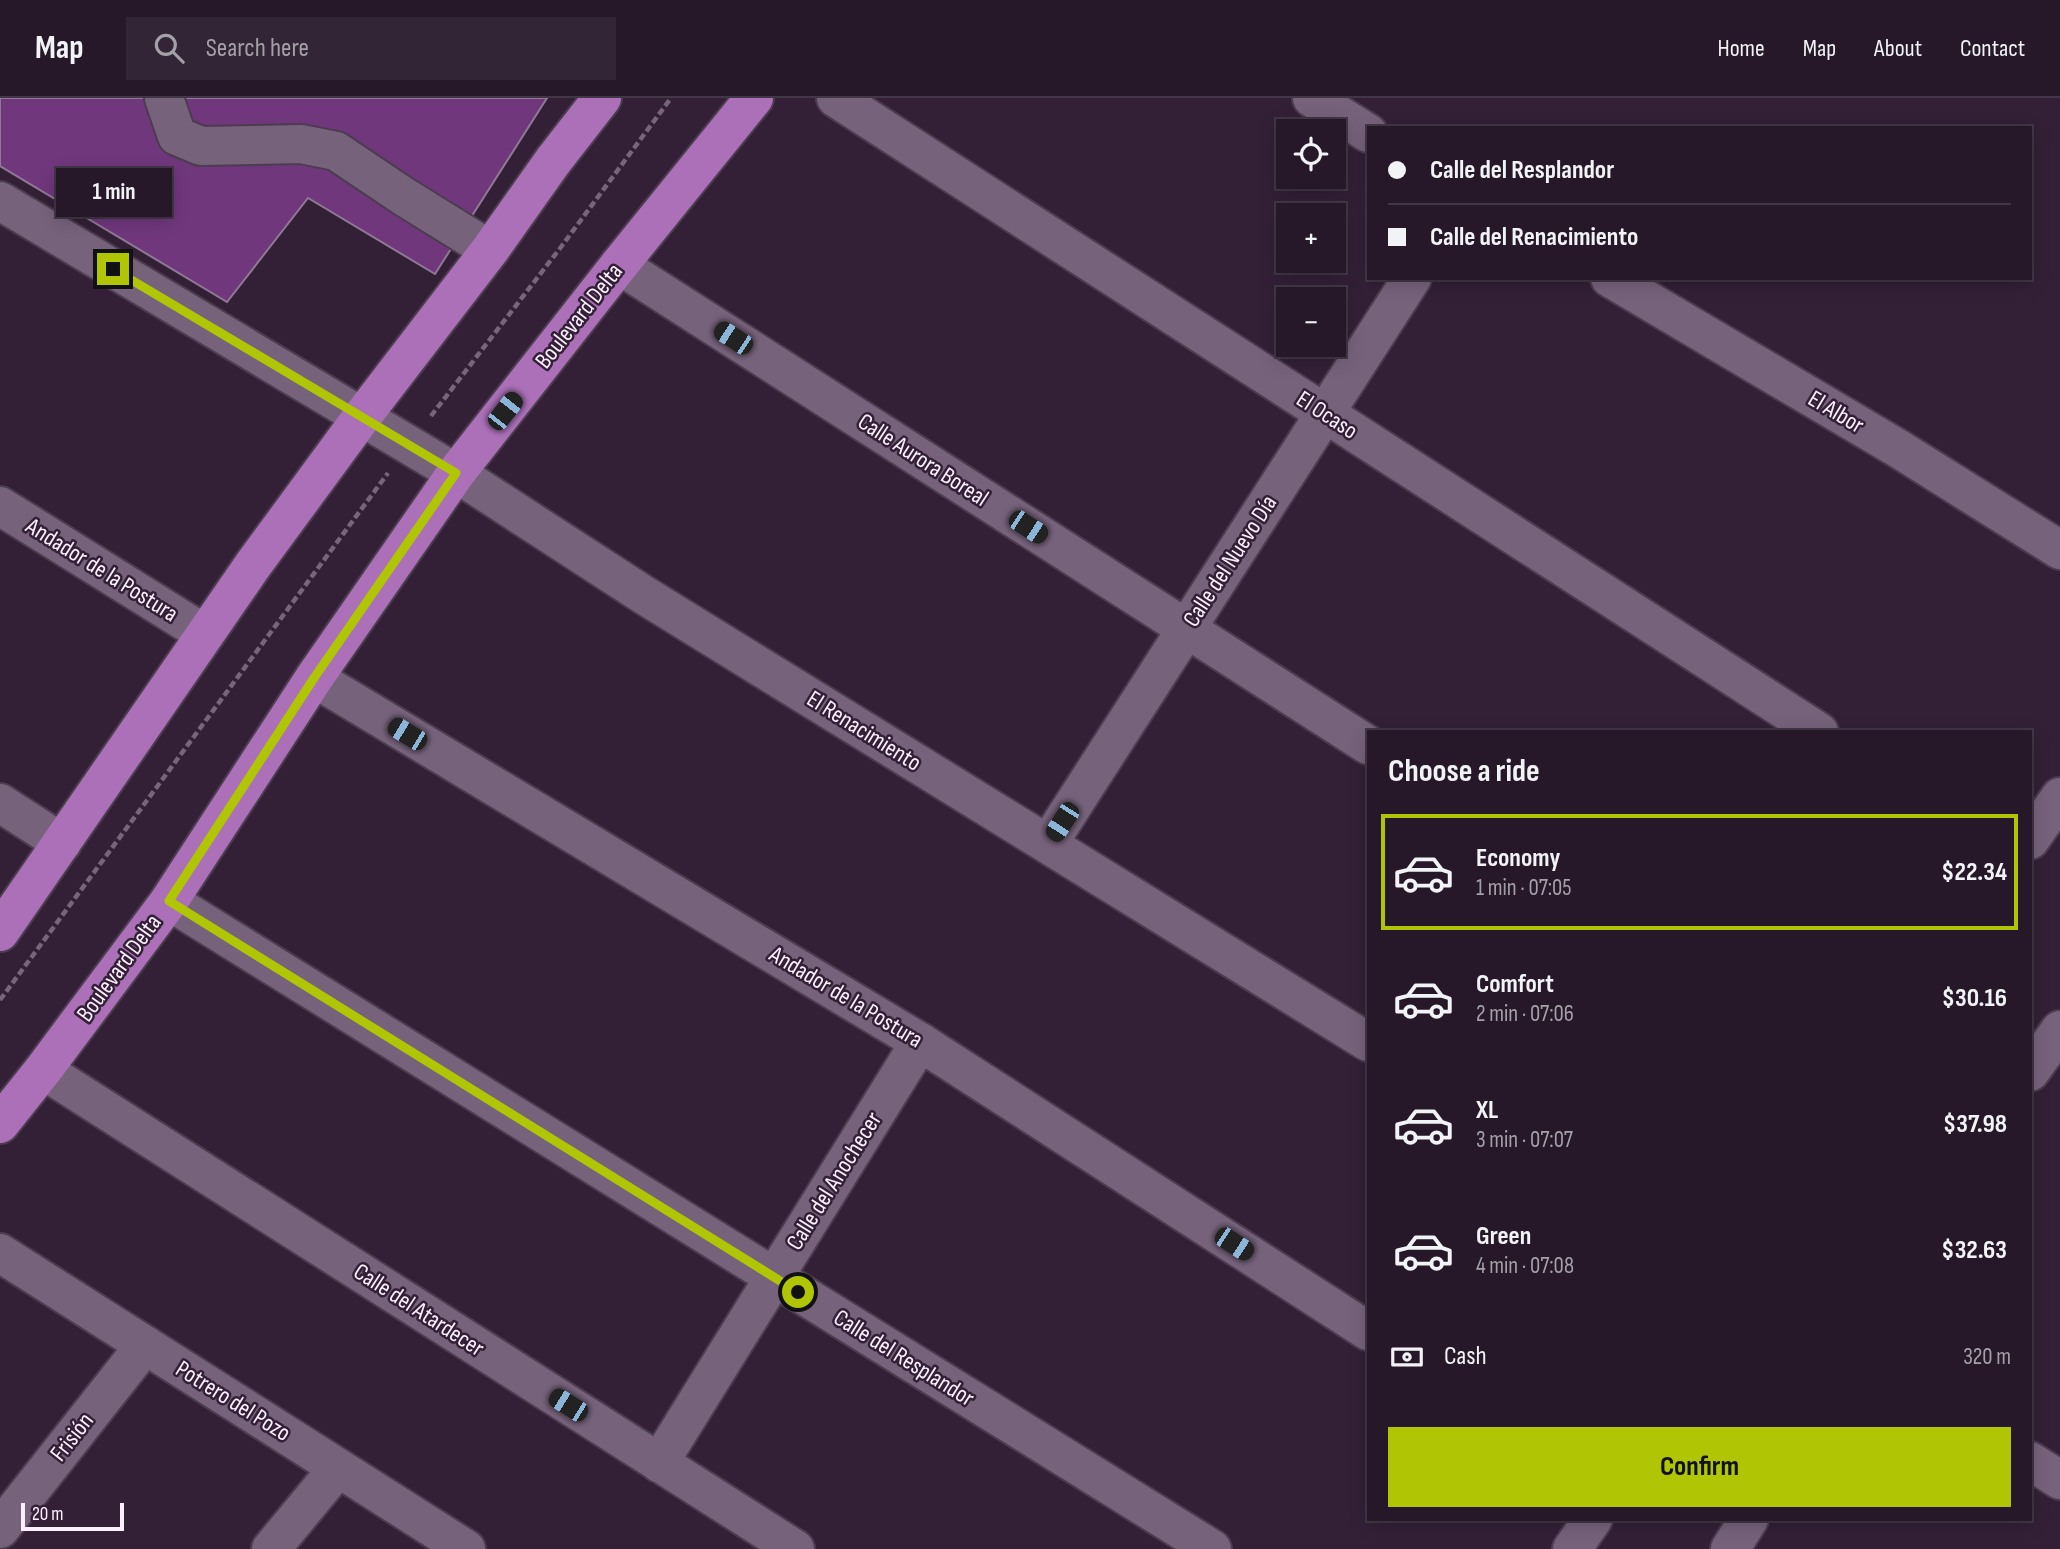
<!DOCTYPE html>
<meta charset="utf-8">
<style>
body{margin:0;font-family:"Sofia Sans Condensed",sans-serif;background:#322535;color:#f1f3f6;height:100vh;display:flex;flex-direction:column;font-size:26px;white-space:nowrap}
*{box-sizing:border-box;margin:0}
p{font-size:23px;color:#a4a0a8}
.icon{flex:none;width:38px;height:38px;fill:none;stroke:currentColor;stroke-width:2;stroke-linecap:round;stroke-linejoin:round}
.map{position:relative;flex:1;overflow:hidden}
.drawer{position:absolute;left:1367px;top:632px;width:665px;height:791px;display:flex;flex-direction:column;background:#261829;border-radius:0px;box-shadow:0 4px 18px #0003,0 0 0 2px #423746}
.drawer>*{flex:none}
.hud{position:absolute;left:1367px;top:28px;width:665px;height:154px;border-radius:0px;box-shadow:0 4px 18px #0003,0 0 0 2px #423746;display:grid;align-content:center;height:154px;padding:0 21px;background:#261829}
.controls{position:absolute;left:1276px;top:21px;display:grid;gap:14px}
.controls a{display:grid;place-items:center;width:70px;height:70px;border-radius:0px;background:#261829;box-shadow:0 4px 18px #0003,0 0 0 2px #423746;font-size:35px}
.scale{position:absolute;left:21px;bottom:18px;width:103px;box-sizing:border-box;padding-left:7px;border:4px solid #fbeffe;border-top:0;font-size:19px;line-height:24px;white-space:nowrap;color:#fbeffe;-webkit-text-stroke:5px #332037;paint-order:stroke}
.end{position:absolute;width:32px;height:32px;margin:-16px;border:9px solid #b0c503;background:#111;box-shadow:0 0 0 4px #111}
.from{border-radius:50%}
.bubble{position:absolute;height:49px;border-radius:0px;background:#261829;box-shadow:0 4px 18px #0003,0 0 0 2px #423746;font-size:23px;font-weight:700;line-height:49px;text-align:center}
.car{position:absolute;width:21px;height:42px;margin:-21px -10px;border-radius:9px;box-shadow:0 0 5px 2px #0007;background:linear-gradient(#222 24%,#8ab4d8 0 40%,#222 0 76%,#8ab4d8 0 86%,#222 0)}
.hud b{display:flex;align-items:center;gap:24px;height:66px;font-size:26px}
.hud b+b{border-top:2px solid #423746}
.hud i{width:18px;height:18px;background:#f1f3f6}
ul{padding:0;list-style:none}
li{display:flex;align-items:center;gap:21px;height:116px;margin:0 14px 10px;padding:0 7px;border:4px solid transparent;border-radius:0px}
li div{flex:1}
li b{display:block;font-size:26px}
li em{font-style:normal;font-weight:700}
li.selected{border-color:#b0c503}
li>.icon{width:63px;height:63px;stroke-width:1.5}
h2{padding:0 21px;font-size:32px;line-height:84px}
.pay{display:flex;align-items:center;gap:18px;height:77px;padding:0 21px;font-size:26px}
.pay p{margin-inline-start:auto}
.cta{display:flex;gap:14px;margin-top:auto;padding:14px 21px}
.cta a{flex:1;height:80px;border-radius:0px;background:#b0c503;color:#111;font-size:28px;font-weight:700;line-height:80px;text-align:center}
header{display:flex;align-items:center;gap:42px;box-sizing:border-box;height:98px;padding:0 35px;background:#261829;border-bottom:2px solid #423746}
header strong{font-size:33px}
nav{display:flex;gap:38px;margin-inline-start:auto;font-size:24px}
.search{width:490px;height:63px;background:#322535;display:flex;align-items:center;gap:18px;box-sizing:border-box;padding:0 24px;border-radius:0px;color:#a4a0a8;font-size:26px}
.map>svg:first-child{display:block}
.building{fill:#70377d;stroke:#8f7994;stroke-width:2}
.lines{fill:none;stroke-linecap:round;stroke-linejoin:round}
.minor-casing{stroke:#4c3c4f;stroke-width:42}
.major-casing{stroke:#4c3c4f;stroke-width:42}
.path{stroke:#77667a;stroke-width:4.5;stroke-dasharray:7 3.5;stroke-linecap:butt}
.minor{stroke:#77627c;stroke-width:38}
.major{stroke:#ab70b8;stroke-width:38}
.route{stroke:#b0c503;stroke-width:9}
.labels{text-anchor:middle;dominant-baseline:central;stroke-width:5;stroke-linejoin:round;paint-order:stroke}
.street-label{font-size:24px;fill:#fbeffe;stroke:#332037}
</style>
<header>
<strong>Map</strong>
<div class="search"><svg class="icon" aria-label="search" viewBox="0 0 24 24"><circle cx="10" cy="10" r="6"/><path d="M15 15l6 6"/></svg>Search here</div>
<nav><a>Home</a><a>Map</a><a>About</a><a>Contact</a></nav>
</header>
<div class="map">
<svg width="2060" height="1451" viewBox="0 0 2060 1451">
<rect width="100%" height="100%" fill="#332037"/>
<path class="building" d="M0,0H547L435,176L308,100L227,204L0,68Z"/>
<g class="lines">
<defs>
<g id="minor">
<path d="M164,0L177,38L201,48L301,46L336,53L403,98L490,152"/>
<path d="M836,0L1819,634"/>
<path d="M1312,0L1368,35"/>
<path d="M0,103L456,375L644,497L1368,944"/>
<path d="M619,167L1368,647"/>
<path d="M1610,180L1899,351L2060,452"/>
<path d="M0,408L205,536"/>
<path d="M314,580L920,944L1368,1233"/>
<path d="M0,705L62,745"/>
<path d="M2030,742L2060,699"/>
<path d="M1048,746L1412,180"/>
<path d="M169,803L1212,1451"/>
<path d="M43,972L795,1451"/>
<path d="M2030,974L2060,932"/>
<path d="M0,1155L466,1451"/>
<path d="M2030,1363L2060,1382"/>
<path d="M659,1365L920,944"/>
<path d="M0,1431L145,1247"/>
<path d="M271,1451L338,1370"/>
<path d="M1572,1451L1593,1421"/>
<path d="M1730,1451L1749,1421"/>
</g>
<g id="major">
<path d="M0,834L253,467L361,320L490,152L553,63L602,0"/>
<path d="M0,1026L43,972L169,803L314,580L456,375L619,167L754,0"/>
</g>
</defs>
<use href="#minor" class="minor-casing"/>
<use href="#major" class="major-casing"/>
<g class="path">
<path d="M431,318L561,149L671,0"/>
<path d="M0,902L388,375"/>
</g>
<use href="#minor" class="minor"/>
<use href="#major" class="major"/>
</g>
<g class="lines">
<path class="route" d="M113,171L456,375L314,580L169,803L798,1194"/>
</g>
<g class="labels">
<g class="street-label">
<text transform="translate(579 218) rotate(-52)">Boulevard Delta</text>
<text transform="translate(1836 314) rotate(31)">El Albor</text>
<text transform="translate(1327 317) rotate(33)">El Ocaso</text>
<text transform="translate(923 362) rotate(33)">Calle Aurora Boreal</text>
<text transform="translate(1230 463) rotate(-57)">Calle del Nuevo Día</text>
<text transform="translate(102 472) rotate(32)">Andador de la Postura</text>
<text transform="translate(864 633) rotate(32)">El Renacimiento</text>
<text transform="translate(119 870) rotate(-54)">Boulevard Delta</text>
<text transform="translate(846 899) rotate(31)">Andador de la Postura</text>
<text transform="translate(834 1083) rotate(-58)">Calle del Anochecer</text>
<text transform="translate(419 1212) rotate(33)">Calle del Atardecer</text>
<text transform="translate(904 1260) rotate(32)">Calle del Resplandor</text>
<text transform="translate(233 1303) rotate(32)">Potrero del Pozo</text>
<text transform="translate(72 1339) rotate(-52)">Frisión</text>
</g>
</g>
</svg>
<div class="controls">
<a><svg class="icon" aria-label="locate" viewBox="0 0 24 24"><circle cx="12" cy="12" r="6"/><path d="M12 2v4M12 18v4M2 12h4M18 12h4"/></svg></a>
<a>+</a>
<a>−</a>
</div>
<div class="scale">20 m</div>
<i class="end from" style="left:798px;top:1194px"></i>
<i class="end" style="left:113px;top:171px"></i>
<div class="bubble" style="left:56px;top:70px;width:116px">1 min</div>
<i class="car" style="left:733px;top:240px;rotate:303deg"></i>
<i class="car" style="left:505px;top:313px;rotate:38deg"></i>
<i class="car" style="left:1028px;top:429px;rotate:123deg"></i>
<i class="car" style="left:407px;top:636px;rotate:301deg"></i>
<i class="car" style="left:1062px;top:724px;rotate:213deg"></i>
<i class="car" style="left:1234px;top:1146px;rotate:123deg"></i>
<i class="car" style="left:568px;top:1307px;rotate:302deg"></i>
<div class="hud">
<b><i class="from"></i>Calle del Resplandor</b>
<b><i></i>Calle del Renacimiento</b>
</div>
<section class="drawer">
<h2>Choose a ride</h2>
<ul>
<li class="selected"><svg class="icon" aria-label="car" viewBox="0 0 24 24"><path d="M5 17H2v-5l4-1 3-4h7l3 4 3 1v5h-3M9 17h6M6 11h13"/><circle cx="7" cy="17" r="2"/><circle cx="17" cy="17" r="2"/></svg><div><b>Economy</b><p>1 min · 07:05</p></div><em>$22.34</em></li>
<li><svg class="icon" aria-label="car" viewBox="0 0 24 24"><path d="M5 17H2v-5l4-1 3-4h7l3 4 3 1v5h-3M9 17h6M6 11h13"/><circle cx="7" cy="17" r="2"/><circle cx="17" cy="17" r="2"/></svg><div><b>Comfort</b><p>2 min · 07:06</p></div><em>$30.16</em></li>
<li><svg class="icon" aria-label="car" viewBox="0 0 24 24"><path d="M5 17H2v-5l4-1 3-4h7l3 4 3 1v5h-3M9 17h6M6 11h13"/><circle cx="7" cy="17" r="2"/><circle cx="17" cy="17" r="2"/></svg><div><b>XL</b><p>3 min · 07:07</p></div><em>$37.98</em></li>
<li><svg class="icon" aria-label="car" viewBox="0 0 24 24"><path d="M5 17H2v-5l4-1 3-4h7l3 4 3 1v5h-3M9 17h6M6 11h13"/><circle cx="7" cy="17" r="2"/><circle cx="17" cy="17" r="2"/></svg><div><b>Green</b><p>4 min · 07:08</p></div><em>$32.63</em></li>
</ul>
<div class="pay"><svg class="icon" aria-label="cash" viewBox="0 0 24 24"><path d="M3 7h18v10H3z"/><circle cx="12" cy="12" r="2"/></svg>Cash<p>320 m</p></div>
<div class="cta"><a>Confirm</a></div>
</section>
</div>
